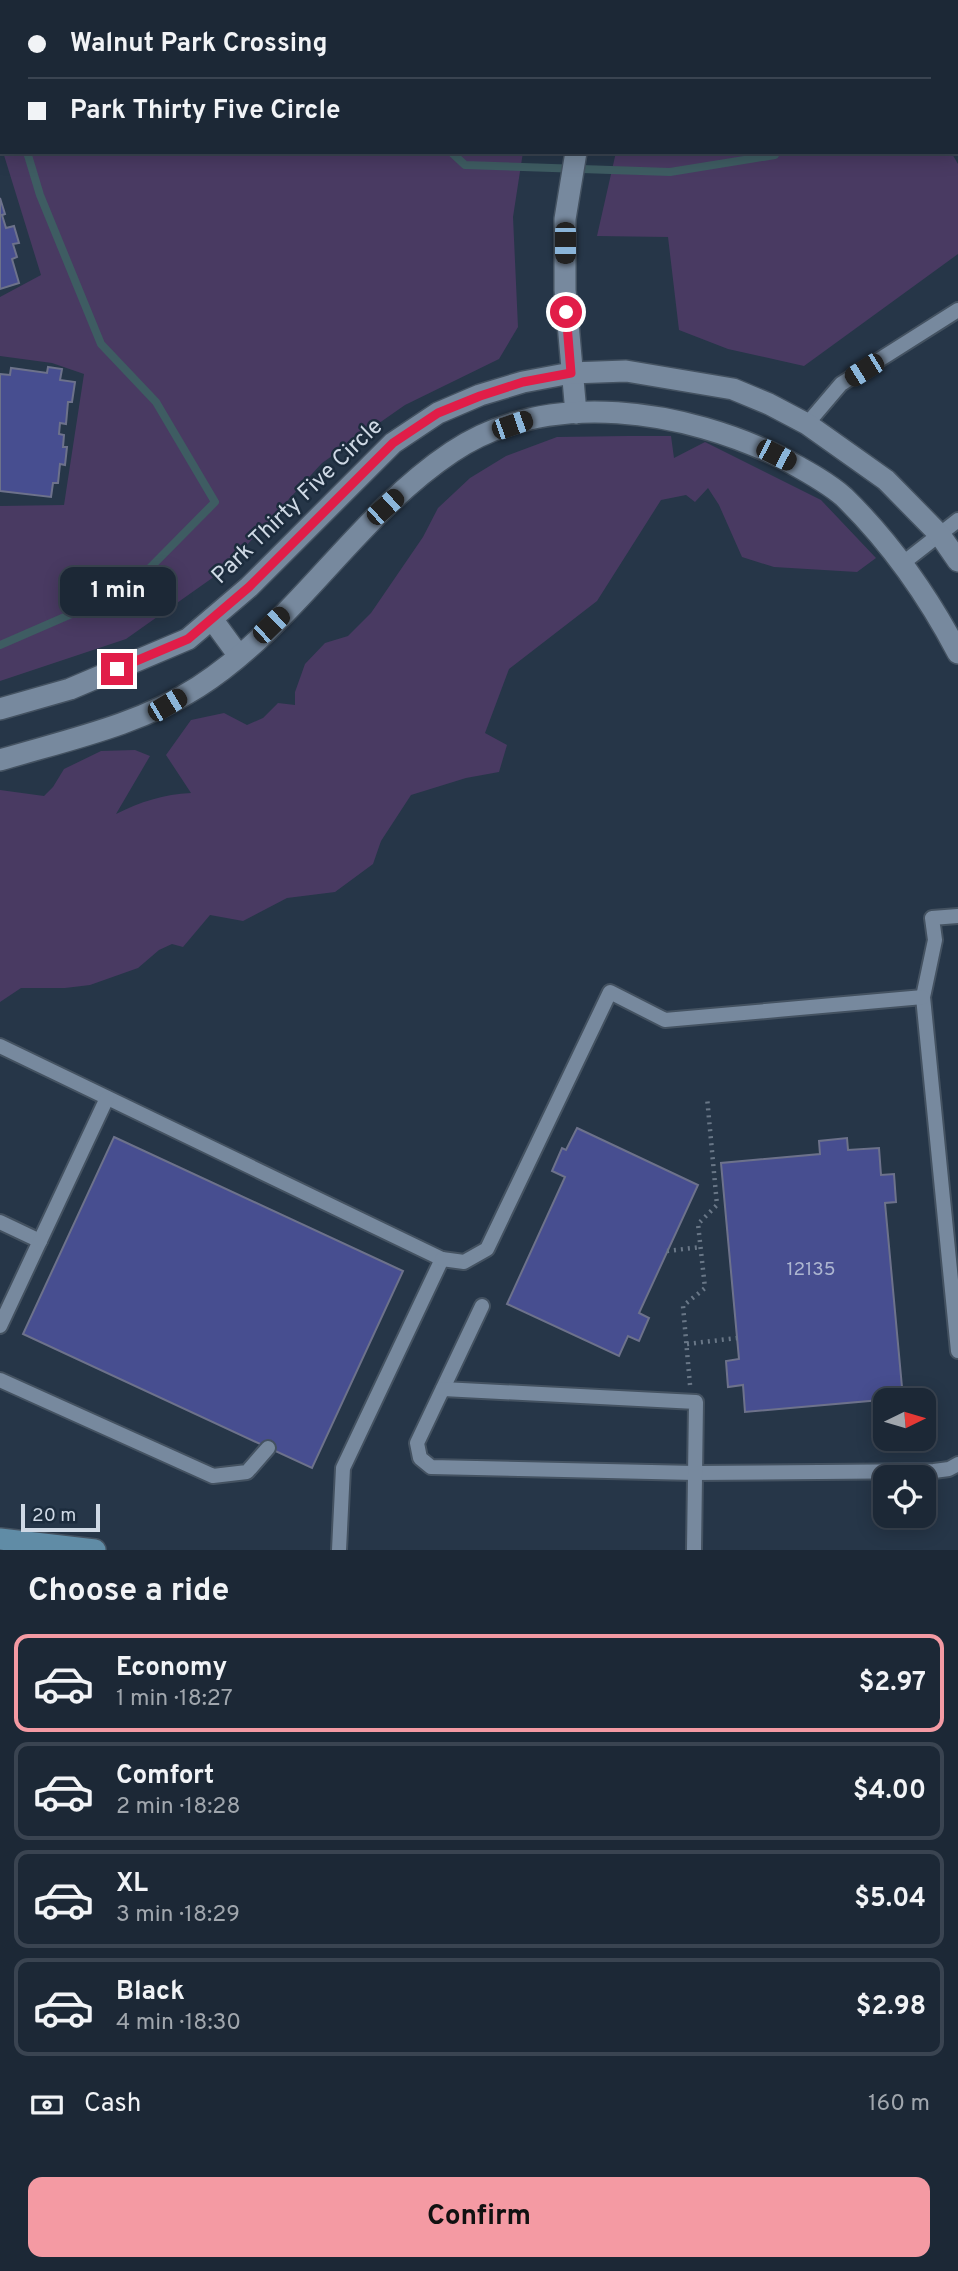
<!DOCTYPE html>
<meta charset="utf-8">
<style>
body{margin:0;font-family:Overpass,sans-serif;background:#293442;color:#f1f3f6;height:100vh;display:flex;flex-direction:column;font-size:26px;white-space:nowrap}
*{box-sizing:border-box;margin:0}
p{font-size:23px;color:#a0a6ad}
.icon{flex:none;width:38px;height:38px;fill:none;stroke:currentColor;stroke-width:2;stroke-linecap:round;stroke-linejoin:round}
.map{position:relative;height:1550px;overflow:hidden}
.sheet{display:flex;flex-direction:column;background:#1c2836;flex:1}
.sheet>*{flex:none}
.guide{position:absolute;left:0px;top:0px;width:959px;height:154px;box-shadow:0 4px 18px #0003,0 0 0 2px #3a4451;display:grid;align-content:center;height:154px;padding:0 28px;background:#1c2836}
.needle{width:46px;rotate:85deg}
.controls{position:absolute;left:873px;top:1388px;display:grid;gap:14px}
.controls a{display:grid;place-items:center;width:63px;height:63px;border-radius:14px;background:#1c2836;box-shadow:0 4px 18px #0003,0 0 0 2px #3a4451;font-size:35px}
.scale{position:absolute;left:21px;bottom:18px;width:79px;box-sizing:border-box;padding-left:7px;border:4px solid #cfd9e5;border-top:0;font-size:19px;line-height:24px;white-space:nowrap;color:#cfd9e5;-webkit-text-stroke:5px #1c2c3d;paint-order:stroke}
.end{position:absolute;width:32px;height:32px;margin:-16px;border:9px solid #e11d48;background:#fff;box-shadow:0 0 0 4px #fff}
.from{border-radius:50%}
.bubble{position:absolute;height:49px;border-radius:14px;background:#1c2836;box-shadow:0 4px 18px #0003,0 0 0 2px #3a4451;font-size:23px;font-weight:700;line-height:49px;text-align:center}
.car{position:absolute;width:21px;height:42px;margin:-21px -10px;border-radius:9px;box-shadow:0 0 5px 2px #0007;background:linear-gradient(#222 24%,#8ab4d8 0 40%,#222 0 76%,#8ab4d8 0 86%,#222 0)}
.guide b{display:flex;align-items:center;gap:24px;height:66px;font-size:26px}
.guide b+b{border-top:2px solid #3a4451}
.guide i{width:18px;height:18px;background:#f1f3f6}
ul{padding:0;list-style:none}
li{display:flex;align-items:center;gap:21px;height:98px;margin:0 14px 10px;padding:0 14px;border:4px solid #3a4451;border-radius:14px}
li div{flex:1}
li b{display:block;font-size:26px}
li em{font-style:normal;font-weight:700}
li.active{border-color:#f49aa3}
li>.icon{width:63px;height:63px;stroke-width:1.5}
h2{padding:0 28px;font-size:32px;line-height:84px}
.pay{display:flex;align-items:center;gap:18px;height:77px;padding:0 28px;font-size:26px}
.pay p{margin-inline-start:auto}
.button{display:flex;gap:14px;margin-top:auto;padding:14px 28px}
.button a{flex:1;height:80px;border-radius:14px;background:#f49aa3;color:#111;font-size:28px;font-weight:700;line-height:80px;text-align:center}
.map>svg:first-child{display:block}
.green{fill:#493a62}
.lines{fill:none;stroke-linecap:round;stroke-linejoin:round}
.stream{stroke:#3e5c62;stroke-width:8}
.building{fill:#474e90;stroke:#6d728b;stroke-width:2}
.lane-casing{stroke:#445261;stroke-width:18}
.street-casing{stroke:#445261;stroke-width:24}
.secondary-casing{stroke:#445261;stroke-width:24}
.path{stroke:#697787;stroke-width:4.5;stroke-dasharray:2 5;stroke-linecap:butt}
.lane{stroke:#77899e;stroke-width:14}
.street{stroke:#77899e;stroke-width:21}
.secondary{stroke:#608ca6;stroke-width:21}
.route{stroke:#e11d48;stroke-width:9}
.labels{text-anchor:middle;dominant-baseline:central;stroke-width:5;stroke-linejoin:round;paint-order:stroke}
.number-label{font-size:19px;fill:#adb6d0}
.street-label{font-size:23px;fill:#cfd9e5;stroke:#1c2c3d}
</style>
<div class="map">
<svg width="958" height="1550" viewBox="0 0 958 1550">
<rect width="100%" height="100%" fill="#263648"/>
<g class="green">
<path d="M0,0H579V2H2V149L0,143Z"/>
<path d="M697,0H958V89L957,2H695Z"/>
<path d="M3,152H523L513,217L518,327L499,359L405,405L322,463L225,569L126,639L0,681V506L64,505L84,374L52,363L0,356V297L41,275Z"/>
<path d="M616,152H951L958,164V254L804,366L728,349L679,330L668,237L597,236Z"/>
<path d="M627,436H671L674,458L705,442L821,500L876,558L857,572L774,567L742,557L719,505L708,488L695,502L686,495L661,500L597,601L509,669L485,733L507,745L499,772L466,778L411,795L381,841L373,864L335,892L287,898L243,921L210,915L183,947L172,944L159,950L138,968L90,985L65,988H21L0,1002V790L44,796L53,787L64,769L101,751L135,750L150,756L116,814C140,802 164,794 191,793L166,755L191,720L224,713L247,725L263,718L278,703L295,705V692L305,664L325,643L348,636L371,613L423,537L438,508L470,478L506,456L557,437Z"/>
</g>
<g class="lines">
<g class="stream">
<path d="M320,0L322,2"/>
<path d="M26,2L28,0"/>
<path d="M891,2L893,0"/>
<path d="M451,152L465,165L670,172L775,155L776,152"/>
<path d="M0,645L129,589L215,502L156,402L101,344L40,195L27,152"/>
</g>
</g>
<g class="building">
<path d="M0,198L5,214L2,215L6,228L14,226L19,243L13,244L17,257L12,259L19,283L0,289Z"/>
<path d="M48,367L62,369L60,380L75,382L72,402H68L66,424L60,423L59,434L64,435L63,447H67L65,465L60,464L58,483H53L51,497L0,491V374L10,375L11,368L47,373Z"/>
<path d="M577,1128L698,1185L639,1313L649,1318L639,1341L628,1336L619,1356L507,1304L565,1177L552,1171L562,1148L566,1150Z"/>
<path d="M114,1137L403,1271L312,1468L23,1334Z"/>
<path d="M847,1138L848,1150L879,1148L881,1175L894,1174L896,1202L885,1203L903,1398L745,1412L743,1385L728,1387L726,1361L739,1359L721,1163L820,1154L819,1141Z"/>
</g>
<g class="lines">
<defs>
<g id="lane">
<path d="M807,424L841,384L958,310"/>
<path d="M903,563L958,520"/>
<path d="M958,916L932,918L935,940L923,997L958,1351"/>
<path d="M0,1046L442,1259L343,1468L339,1550"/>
<path d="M0,1222L40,1241"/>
<path d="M442,1259L464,1262L487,1249L610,992L665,1020L923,997"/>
<path d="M482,1306L417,1443L420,1458L431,1467L695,1473L934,1471L949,1469L958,1464"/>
<path d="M0,1326L107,1098"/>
<path d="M0,1380L213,1476L247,1472L268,1448"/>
<path d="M443,1389L696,1402L694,1550"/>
</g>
<g id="street">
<path d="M640,2L641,0"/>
<path d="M576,413L565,290V219L576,152"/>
<path d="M212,619L239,656"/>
<path d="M0,709L70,689L188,639L249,587L393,443L438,413L480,395L523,382L571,373L626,371L733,389L769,404L807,424L886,480L940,535L958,561"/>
<path d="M0,760C67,740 139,725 198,687C296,624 356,516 452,452C549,387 686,410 784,459C804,470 827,482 844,497C890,542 928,596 958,653"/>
</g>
<path id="secondary" d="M0,1539L95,1550"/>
</defs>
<use href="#lane" class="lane-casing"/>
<use href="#street" class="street-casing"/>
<use href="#secondary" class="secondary-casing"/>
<g class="path">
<path d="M667,1251L701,1247"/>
<path d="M687,1344L737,1338"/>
<path d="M690,1385L683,1306L705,1288L698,1224L717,1205L707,1097"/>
</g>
<use href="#lane" class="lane"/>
<use href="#street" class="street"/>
<use href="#secondary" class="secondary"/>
</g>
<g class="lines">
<path class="route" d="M117,669L188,639L249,587L393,443L438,413L480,396L523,382L571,373L566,312"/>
</g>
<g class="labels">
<g class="number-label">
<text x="811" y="1270">12135</text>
</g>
<g class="street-label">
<text transform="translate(298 502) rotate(-44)">Park Thirty Five Circle</text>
</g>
</g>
</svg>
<div class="controls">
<a><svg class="needle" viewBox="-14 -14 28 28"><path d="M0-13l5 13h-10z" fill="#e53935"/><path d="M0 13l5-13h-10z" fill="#a0a6ad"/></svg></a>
<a><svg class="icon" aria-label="locate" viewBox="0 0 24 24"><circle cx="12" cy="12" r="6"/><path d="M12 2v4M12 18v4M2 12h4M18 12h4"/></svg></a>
</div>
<div class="scale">20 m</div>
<i class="end from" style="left:566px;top:312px"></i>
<i class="end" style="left:117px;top:669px"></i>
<div class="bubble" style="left:60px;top:567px;width:116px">1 min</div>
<i class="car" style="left:565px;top:243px;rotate:180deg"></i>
<i class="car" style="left:864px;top:370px;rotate:238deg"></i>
<i class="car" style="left:512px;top:425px;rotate:71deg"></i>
<i class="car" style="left:776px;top:455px;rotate:117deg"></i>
<i class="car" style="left:385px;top:507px;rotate:48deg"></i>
<i class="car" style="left:271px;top:625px;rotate:46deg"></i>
<i class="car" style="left:167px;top:705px;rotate:59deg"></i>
<div class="guide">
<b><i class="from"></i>Walnut Park Crossing</b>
<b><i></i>Park Thirty Five Circle</b>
</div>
</div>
<section class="sheet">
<h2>Choose a ride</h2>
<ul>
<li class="active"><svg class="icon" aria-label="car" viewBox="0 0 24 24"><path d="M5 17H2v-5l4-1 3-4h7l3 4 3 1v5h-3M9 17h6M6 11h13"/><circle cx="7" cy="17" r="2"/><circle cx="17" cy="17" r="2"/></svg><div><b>Economy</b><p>1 min · 18:27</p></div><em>$2.97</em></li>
<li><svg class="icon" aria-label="car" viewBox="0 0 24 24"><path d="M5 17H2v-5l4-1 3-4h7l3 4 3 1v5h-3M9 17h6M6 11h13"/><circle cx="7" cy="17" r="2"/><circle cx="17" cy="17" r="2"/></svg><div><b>Comfort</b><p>2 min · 18:28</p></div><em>$4.00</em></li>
<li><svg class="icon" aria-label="car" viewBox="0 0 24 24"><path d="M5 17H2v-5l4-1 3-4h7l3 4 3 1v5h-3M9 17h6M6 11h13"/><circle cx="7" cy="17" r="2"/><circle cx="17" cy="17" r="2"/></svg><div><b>XL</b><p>3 min · 18:29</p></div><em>$5.04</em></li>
<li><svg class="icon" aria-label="car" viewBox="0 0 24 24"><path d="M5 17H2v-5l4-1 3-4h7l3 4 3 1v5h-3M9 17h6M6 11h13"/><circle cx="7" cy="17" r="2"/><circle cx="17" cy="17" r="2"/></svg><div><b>Black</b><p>4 min · 18:30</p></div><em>$2.98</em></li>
</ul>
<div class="pay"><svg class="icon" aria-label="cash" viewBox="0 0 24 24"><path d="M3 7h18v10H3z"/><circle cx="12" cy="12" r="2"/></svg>Cash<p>160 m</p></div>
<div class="button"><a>Confirm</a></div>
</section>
